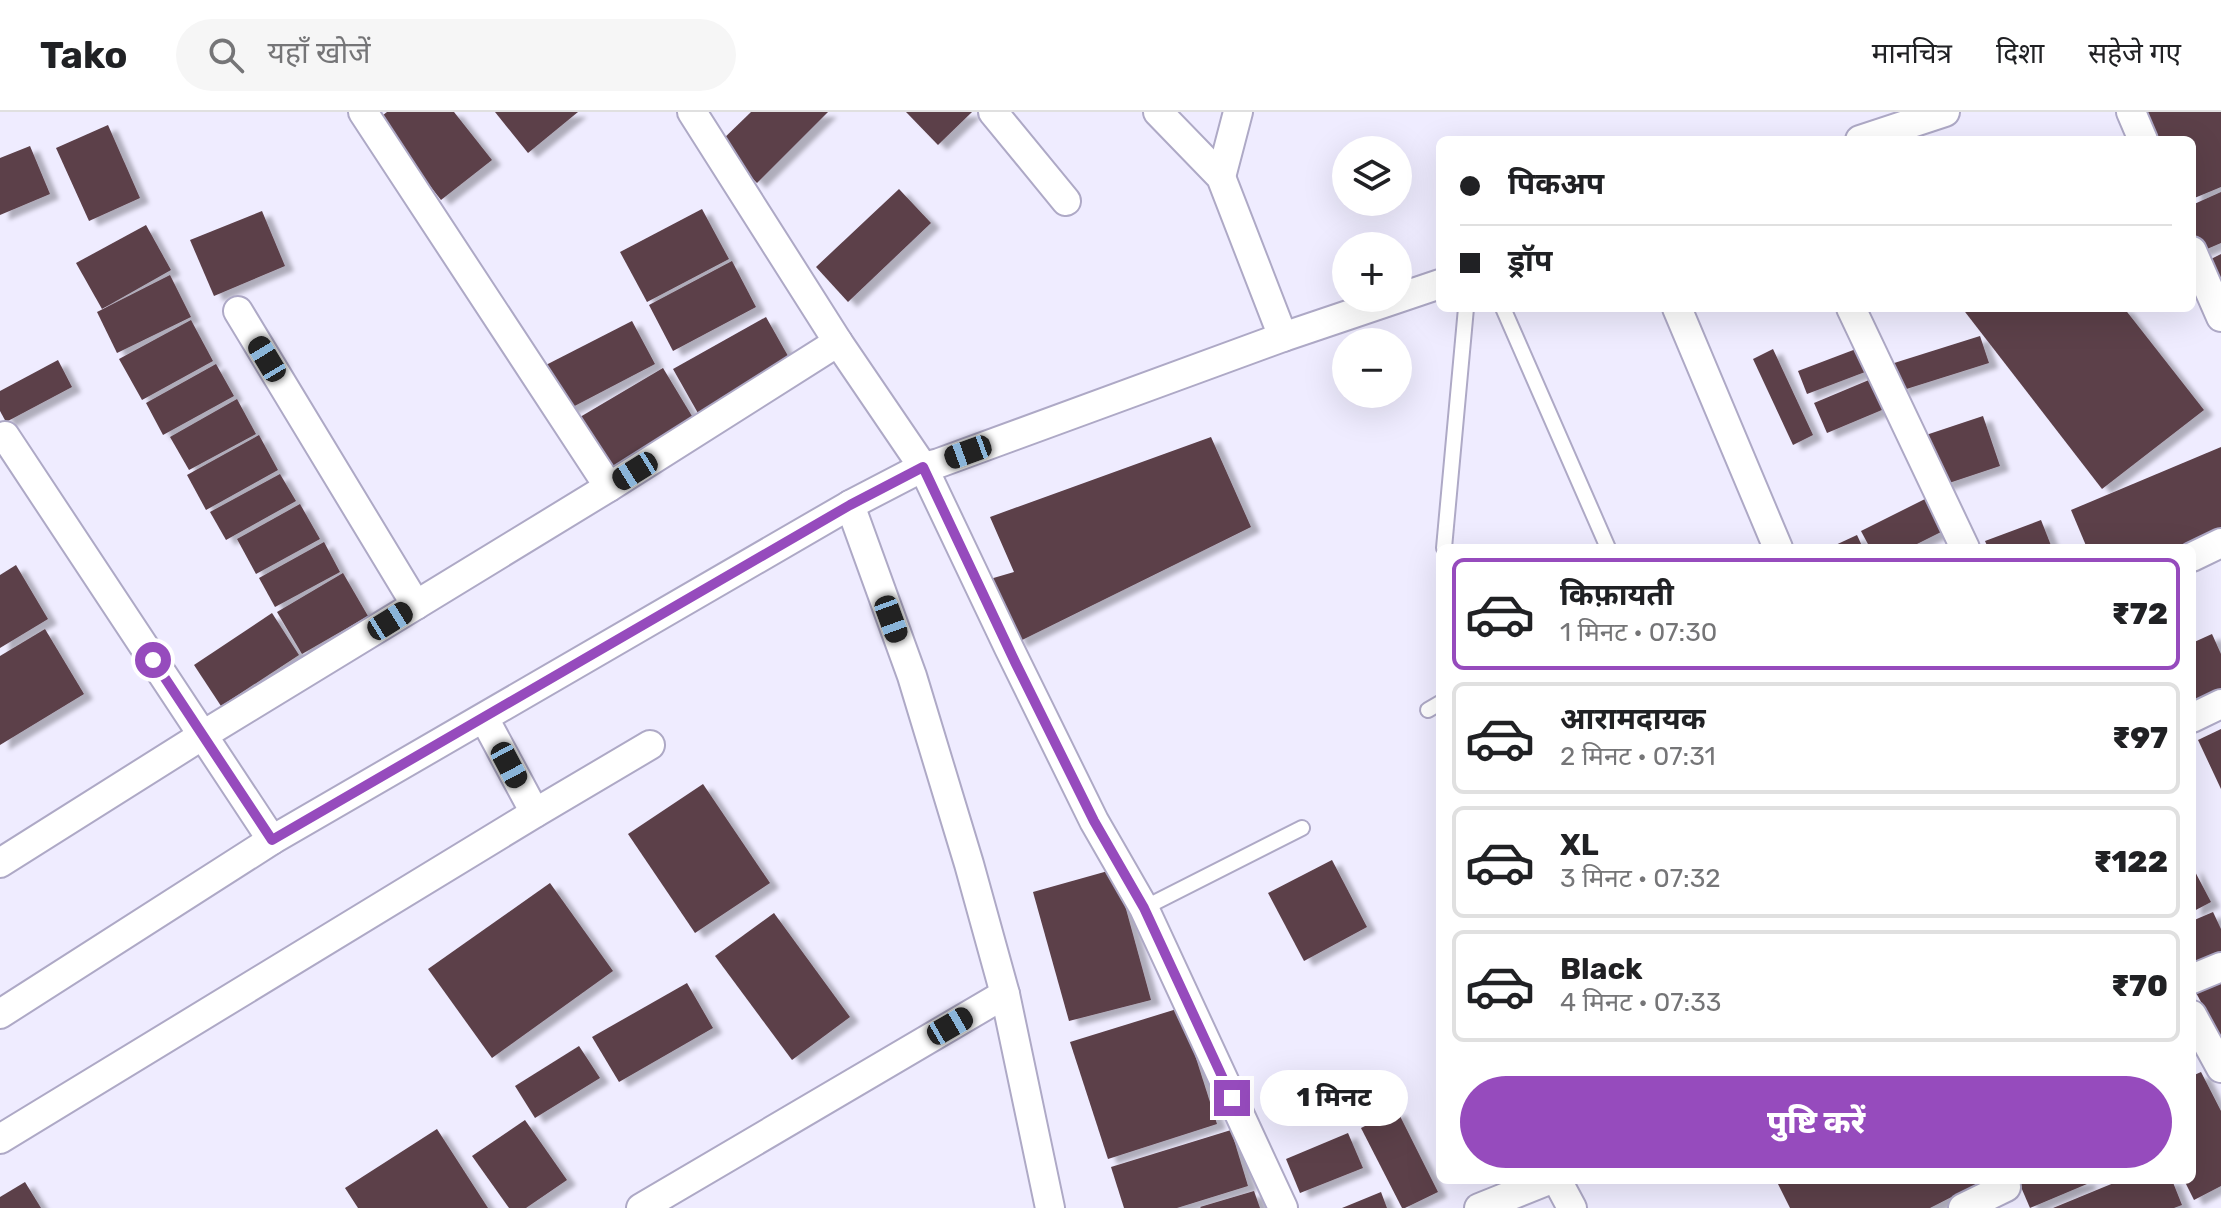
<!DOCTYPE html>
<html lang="hi">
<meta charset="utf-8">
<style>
body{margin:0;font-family:Rubik,"Noto Sans Devanagari",sans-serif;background:#f6f6f6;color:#202124;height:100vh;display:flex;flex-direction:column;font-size:30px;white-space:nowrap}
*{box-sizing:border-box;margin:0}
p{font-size:26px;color:#757577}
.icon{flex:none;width:44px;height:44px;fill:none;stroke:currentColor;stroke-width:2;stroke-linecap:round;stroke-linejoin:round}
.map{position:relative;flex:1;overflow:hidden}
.drawer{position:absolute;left:1436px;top:432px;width:760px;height:640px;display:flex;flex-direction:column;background:#fff;border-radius:12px;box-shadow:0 8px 32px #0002}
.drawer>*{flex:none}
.hud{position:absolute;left:1436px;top:24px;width:760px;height:176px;border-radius:12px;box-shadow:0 8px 32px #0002;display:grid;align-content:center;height:176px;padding:0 24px;background:#fff}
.tools{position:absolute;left:1332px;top:24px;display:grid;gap:16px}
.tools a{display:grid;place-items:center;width:80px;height:80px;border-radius:50%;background:#fff;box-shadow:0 8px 32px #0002;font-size:40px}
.end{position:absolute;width:36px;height:36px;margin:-18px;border:10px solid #964bbd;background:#fff;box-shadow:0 0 0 4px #fff}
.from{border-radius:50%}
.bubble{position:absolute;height:56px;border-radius:28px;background:#fff;box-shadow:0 8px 32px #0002;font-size:26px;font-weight:800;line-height:56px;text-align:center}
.car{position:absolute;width:24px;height:48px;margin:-24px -12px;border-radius:10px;box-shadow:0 0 6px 2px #0007;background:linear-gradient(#222 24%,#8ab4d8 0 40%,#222 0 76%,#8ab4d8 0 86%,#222 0)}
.hud b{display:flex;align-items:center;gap:28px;height:76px;font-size:30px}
.hud b+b{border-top:2px solid #e0e0e0}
.hud i{width:20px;height:20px;background:#202124}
ul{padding:14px 0 0;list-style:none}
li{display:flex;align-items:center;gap:24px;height:112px;margin:0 16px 12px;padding:0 8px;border:4px solid #e0e0e0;border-radius:12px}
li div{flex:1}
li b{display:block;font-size:30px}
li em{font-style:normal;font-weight:800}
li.active{border-color:#964bbd}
li>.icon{width:72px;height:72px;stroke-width:1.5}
.button{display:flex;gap:16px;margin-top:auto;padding:16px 24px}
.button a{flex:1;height:92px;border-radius:48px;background:#964bbd;color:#fff;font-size:32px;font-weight:800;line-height:92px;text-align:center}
header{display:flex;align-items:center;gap:48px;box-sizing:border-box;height:112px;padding:0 40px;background:#fff;border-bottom:2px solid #e0e0e0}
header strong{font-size:38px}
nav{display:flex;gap:44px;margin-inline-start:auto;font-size:28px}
.search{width:560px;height:72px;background:#f6f6f6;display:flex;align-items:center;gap:20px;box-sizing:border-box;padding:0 28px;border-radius:44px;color:#757577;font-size:30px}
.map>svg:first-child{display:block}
.building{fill:#5b3f48;filter:url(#shadow)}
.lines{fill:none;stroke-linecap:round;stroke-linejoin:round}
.lane-casing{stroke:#aea9c6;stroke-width:18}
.street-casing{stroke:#aea9c6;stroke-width:32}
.lane{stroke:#fff;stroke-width:14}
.street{stroke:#fff;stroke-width:28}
.route{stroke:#964bbd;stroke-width:10}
</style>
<header>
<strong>Tako</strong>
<div class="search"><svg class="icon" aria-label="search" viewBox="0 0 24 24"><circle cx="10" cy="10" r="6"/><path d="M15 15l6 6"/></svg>यहाँ खोजें</div>
<nav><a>मानचित्र</a><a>दिशा</a><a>सहेजे गए</a></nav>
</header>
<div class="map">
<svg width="2221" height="1096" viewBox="0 0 2221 1096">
<defs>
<filter id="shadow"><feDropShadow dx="9" dy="5" stdDeviation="2" flood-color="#0004"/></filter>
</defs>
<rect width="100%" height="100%" fill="#efecff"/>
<g class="building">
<path d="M387,0H454L492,48L441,88L378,7Z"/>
<path d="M495,0H578L528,41Z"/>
<path d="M751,0H828L757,71L718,32Z"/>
<path d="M906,0H972L938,33Z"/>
<path d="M2143,0H2221V75L2192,87V28H2155Z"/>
<path d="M108,13L140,86L89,109L56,36Z"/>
<path d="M30,34L50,82L0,103V46Z"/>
<path d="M899,77L931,111L848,190L816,155Z"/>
<path d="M2221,80V131L2200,140L2192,121V93Z"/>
<path d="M702,97L729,147L647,190L620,140Z"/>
<path d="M262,99L285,154L214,184L190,128Z"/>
<path d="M146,113L171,158L102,197L76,151Z"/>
<path d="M2221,142V168L2211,147Z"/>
<path d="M732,149L756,195L673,239L649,193Z"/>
<path d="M170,163L191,205L117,241L97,200Z"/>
<path d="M1962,196H2124L2204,298L2102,377Z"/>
<path d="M766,205L792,251L699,303L673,257Z"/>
<path d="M191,208L213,249L142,288L119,247Z"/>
<path d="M632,209L655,252L565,299L542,255Z"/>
<path d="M1980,224L1989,251L1900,279L1891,252Z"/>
<path d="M1773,237L1813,323L1793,333L1753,247Z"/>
<path d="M1856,237L1865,260L1807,282L1798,259Z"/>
<path d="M58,248L72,275L6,310L0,299V279Z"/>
<path d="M216,252L234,284L163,323L146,291Z"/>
<path d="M663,256L698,314L609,366L575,308Z"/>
<path d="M1876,265L1889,295L1827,321L1814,291Z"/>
<path d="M237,287L256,322L189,358L170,325Z"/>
<path d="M1983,304L2000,354L1943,373L1926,323Z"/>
<path d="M259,323L278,358L206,398L187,363Z"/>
<path d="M1211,325L1251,415L1018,530L990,467L1014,460L990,405Z"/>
<path d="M2221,335V423L2191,436H2087L2071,398Z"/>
<path d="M280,362L296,389L226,428L210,400Z"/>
<path d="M1933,383L1949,416L1909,436H1870L1861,419Z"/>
<path d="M300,392L320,427L256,462L237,427Z"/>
<path d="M2041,408L2052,436H1988L1985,429Z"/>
<path d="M1857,423L1863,436H1829Z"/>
<path d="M324,430L340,460L275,495L259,466Z"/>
<path d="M16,453L48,507L0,536V463Z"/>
<path d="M343,461L368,504L302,542L277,500Z"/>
<path d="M272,501L299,543L221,594L194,553Z"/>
<path d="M45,517L84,582L0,633V544Z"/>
<path d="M2212,522L2221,542V582L2192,595V531Z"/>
<path d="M2221,617V677L2198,628Z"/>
<path d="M703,672L770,771L695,821L628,722Z"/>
<path d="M1332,748L1367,815L1304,849L1268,781Z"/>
<path d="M2192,754L2211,790L2192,800Z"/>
<path d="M1115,757L1151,888L1069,909L1033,780Z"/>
<path d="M550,771L613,859L492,946L428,857Z"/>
<path d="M2213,800L2221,817V849L2192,863V809Z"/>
<path d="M774,801L850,905L792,948L715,844Z"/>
<path d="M2221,863V927L2194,877Z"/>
<path d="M687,871L713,916L619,970L592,925Z"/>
<path d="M1180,896L1217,1012L1108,1047L1070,930Z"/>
<path d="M579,934L600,966L535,1006L515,974Z"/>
<path d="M2201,960L2221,999V1074L2194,1088L2184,1068H2192V964Z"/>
<path d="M1397,998L1438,1080L1405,1096H1402L1361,1016Z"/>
<path d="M525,1008L567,1068L526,1096H509L472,1044Z"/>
<path d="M437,1017L488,1096H358L345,1076Z"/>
<path d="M1231,1018L1248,1074L1177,1096H1124L1111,1055Z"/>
<path d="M1348,1021L1363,1056L1300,1081L1286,1047Z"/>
<path d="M1776,1068H1980L1981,1070L1930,1096H1790Z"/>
<path d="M2018,1068H2086L2087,1072L2030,1096Z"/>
<path d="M2121,1068H2172L2182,1093L2174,1096H2053Z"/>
<path d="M25,1070L41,1096H0V1085Z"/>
<path d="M1254,1079L1260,1096H1201L1200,1095Z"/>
<path d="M1381,1080L1387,1096H1342Z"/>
</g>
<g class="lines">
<defs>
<g id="lane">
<path d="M1503,196L1608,436"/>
<path d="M1444,436L1466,196"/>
<path d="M1428,598L1440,591"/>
<path d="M1144,796L1302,716"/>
</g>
<g id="street">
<path d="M363,0L609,375"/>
<path d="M692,0L838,230L923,355L1009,536L1094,709L1144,796L1283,1096"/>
<path d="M993,0L1066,89"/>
<path d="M1158,0L1221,65L1283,225"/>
<path d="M2131,0L2143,28"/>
<path d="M1860,28L1945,0"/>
<path d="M1221,65L1238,0"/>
<path d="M2192,139L2221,205"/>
<path d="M1677,196L1778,436"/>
<path d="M1851,196L1965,436"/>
<path d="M238,199L416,493"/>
<path d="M5,324L272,728"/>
<path d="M850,393L912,564L969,752L1005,882L1050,1096"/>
<path d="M2192,445L2221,431"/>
<path d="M484,606L535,701"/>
<path d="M2192,606L2221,592"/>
<path d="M0,751L203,623L609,375L838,230"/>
<path d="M2192,867L2221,855"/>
<path d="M0,902L272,728L850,393L923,355L939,351L1283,225L1440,172"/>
<path d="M2192,903L2221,956"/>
<path d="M0,1027L535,701L650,633"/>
<path d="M1557,1068L1572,1096"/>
<path d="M641,1096L1005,882"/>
<path d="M1479,1096L1549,1068"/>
<path d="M1963,1096L2006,1075"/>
</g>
</defs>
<use href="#lane" class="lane-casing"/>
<use href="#street" class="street-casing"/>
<use href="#lane" class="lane"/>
<use href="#street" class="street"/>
</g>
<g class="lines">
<path class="route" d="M153,548L272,728L850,393L923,355L1016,552L1094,709L1144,796L1232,986"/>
</g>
</svg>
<div class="tools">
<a><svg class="icon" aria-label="layers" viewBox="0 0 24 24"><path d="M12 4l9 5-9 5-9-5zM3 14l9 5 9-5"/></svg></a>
<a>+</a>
<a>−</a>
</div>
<i class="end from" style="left:153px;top:548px"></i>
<i class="end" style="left:1232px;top:986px"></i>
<div class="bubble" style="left:1260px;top:958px;width:148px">1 मिनट</div>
<i class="car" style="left:267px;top:247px;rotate:329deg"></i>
<i class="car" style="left:968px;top:340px;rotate:250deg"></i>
<i class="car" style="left:635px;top:359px;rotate:238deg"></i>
<i class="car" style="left:891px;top:507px;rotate:160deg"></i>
<i class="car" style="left:390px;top:509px;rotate:58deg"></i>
<i class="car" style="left:509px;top:653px;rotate:152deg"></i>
<i class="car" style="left:950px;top:914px;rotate:60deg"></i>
<div class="hud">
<b><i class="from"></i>पिकअप</b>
<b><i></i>ड्रॉप</b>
</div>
<section class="drawer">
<ul>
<li class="active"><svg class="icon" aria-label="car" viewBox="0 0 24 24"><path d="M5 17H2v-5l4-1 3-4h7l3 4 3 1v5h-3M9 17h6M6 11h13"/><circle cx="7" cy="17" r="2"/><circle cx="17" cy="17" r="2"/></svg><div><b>किफ़ायती</b><p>1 मिनट · 07:30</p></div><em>₹72</em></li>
<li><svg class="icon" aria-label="car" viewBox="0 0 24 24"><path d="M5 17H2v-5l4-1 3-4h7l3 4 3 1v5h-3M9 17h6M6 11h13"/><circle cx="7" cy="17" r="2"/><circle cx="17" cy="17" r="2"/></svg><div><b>आरामदायक</b><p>2 मिनट · 07:31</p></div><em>₹97</em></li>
<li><svg class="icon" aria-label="car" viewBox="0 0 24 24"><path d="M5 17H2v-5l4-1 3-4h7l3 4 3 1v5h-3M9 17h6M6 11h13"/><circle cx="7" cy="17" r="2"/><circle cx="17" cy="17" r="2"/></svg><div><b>XL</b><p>3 मिनट · 07:32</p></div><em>₹122</em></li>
<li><svg class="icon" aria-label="car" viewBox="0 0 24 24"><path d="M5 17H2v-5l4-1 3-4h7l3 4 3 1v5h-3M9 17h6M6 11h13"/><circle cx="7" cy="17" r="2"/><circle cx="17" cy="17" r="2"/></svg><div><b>Black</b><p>4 मिनट · 07:33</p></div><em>₹70</em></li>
</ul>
<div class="button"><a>पुष्टि करें</a></div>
</section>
</div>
